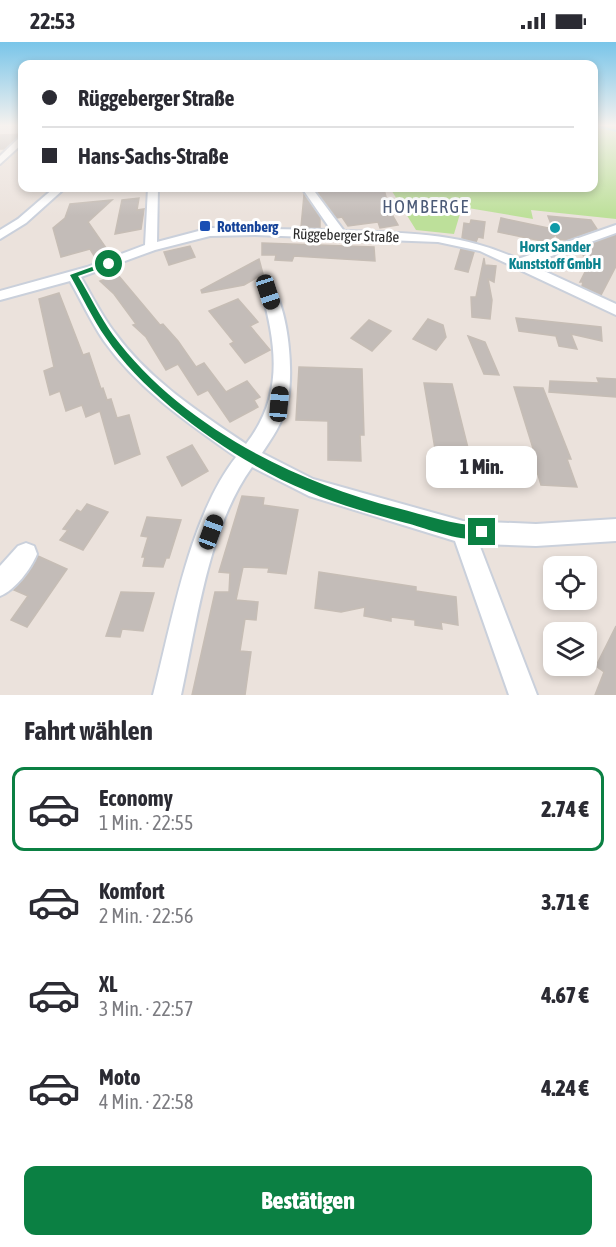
<!DOCTYPE html>
<html lang="de">
<meta charset="utf-8">
<style>
body{margin:0;font-family:"Asap Condensed",sans-serif;background:#f2f2f3;color:#2b2b33;height:100vh;display:flex;flex-direction:column;font-size:22px;white-space:nowrap}
*{box-sizing:border-box;margin:0}
p{font-size:20px;color:#7c7c81}
.icon{flex:none;width:33px;height:33px;fill:none;stroke:currentColor;stroke-width:2;stroke-linecap:round;stroke-linejoin:round}
.map{position:relative;height:653px;overflow:hidden}
.sheet{display:flex;flex-direction:column;background:#fff;flex:1}
.sheet>*{flex:none}
.guide{position:absolute;left:18px;top:18px;width:580px;height:132px;border-radius:12px;box-shadow:0 3px 9px #0003;display:grid;align-content:center;height:132px;padding:0 24px;background:#fff}
.buttons{position:absolute;left:543px;top:514px;display:grid;gap:12px}
.buttons a{display:grid;place-items:center;width:54px;height:54px;border-radius:12px;background:#fff;box-shadow:0 3px 9px #0003;font-size:30px}
.end{position:absolute;width:27px;height:27px;margin:-14px;border:8px solid #0b8043;background:#fff;box-shadow:0 0 0 3px #fff}
.from{border-radius:50%}
.bubble{position:absolute;height:42px;border-radius:12px;background:#fff;box-shadow:0 3px 9px #0003;font-size:20px;font-weight:800;line-height:42px;text-align:center}
.car{position:absolute;width:18px;height:36px;margin:-18px -9px;border-radius:8px;box-shadow:0 0 4px 2px #0007;background:linear-gradient(#222 24%,#8ab4d8 0 40%,#222 0 76%,#8ab4d8 0 86%,#222 0)}
.guide b{display:flex;align-items:center;gap:21px;height:57px;font-size:22px}
.guide b+b{border-top:2px solid #e1e1e2}
.guide i{width:15px;height:15px;background:#2b2b33}
ul{padding:0;list-style:none}
li{display:flex;align-items:center;gap:18px;height:84px;margin:0 12px 9px;padding:0 12px;border:3px solid transparent;border-radius:12px}
li div{flex:1}
li b{display:block;font-size:22px}
li em{font-style:normal;font-weight:800}
li.active{border-color:#0b8043}
li>.icon{width:54px;height:54px;stroke-width:1.5}
h2{padding:0 24px;font-size:27px;line-height:72px}
.primary-button{display:flex;gap:12px;margin-top:auto;padding:12px 24px}
.primary-button a{flex:1;height:69px;border-radius:12px;background:#0b8043;color:#fff;font-size:24px;font-weight:800;line-height:69px;text-align:center}
.status{display:flex;justify-content:space-between;align-items:center;height:42px;padding:0 30px;background:#fff;direction:ltr}
.status svg{height:16px;fill:currentColor}
.map>svg:first-child{display:block}
.green{fill:#bde09a}
.lines{fill:none;stroke-linecap:round;stroke-linejoin:round}
.stream{stroke:#72deea;stroke-width:2}
.building{fill:#c3bcb8;stroke:#c6bdb5;stroke-width:1.5}
.minor-casing{stroke:#cad0db;stroke-width:4}
.minor{fill:#fff;fill-rule:evenodd}
.route{fill:#0b8043}
.transit-dot{fill:#1a4fb4;stroke:#fff;stroke-width:2}
.culture-dot{fill:#0f9aa8;stroke:#fff;stroke-width:2}
.labels{text-anchor:middle;dominant-baseline:central;stroke-width:6;stroke-linejoin:round;paint-order:stroke}
.far-transit-label{font-size:15px;font-weight:bold;fill:#164399;stroke:#fff;text-anchor:start}
.far-street-label{font-size:15px;fill:#292929;stroke:#fff}
.far-culture-label{font-size:15px;font-weight:bold;fill:#0d838f;stroke:#fff}
.far-quarter-label{font-size:18px;letter-spacing:1.5px;fill:#4c5b78;stroke:#fff}
</style>
<div class="status"><b>22:53</b><svg viewBox="0 0 49 12"><path d="M0 12V9h3v3zM5 12V6h3v6zM10 12V3h3v9zM15 12V0h3v12zM26 1h20v11H26zM47 4h2v5h-2z"/></svg></div>
<div class="map">
<svg width="616" height="653" viewBox="0 0 616 653">
<rect width="100%" height="100%" fill="#ebe2dc"/>
<path class="green" d="M594,83H616V177L531,168L533,177L462,165L454,192L416,188L390,146H594Z"/>
<g class="lines">
<path class="stream" d="M594,83L616,89"/>
</g>
<g class="building">
<path d="M22,92L4,107H0V93Z"/>
<path d="M322,146L384,147L389,167L398,183L380,186L378,180L348,184L342,175L337,176L318,150L324,149Z"/>
<path d="M304,153L320,176V186L301,185Z"/>
<path d="M139,156L137,168L144,167L141,187L115,192L122,158Z"/>
<path d="M112,158L88,180L111,213L96,217L90,207L61,215L53,186L65,176L70,162Z"/>
<path d="M548,174L591,178L597,187L566,198L558,197L556,193L546,200L498,190L501,176L553,187Z"/>
<path d="M471,178L485,180L483,196L478,195L476,200L462,196L464,181L470,182Z"/>
<path d="M616,193V224L601,253L582,244L583,240H580L588,224L580,206Z"/>
<path d="M262,201L374,205L375,219L294,214L292,219L275,218L276,213H262Z"/>
<path d="M190,204L195,215L169,223L164,210Z"/>
<path d="M461,207L474,210L468,230L455,227Z"/>
<path d="M484,216L485,223L496,224L494,240L488,237L492,258L490,277L472,275L471,255H476Z"/>
<path d="M259,217L263,232L244,243L202,251L201,248Z"/>
<path d="M118,233L160,283L163,282L178,299L196,325L204,321L226,350L247,339L260,355L254,358L258,365L230,380L208,348L198,353L178,322L166,328L146,295L133,283L136,282L114,252L100,239Z"/>
<path d="M59,251L83,313L89,311L101,347L103,346L107,358L111,357L117,376L129,373L140,412L115,422L100,369L86,375L82,363L66,369L60,349L50,353L44,329L54,325L39,257Z"/>
<path d="M238,257L258,280L250,284L270,308L245,321L230,302L234,300L209,269Z"/>
<path d="M516,276L601,285L602,299L571,292L577,307L559,304L556,294L519,289Z"/>
<path d="M428,277L443,283L446,295L436,308L413,297Z"/>
<path d="M369,278L391,289L372,309L351,296Z"/>
<path d="M468,294L485,300L499,333L484,332Z"/>
<path d="M299,325L362,327L364,393H360L361,419L328,418V379L296,378Z"/>
<path d="M597,336L616,337V355L549,350L550,339L599,341Z"/>
<path d="M424,341L452,342L470,414H466L472,442L437,441L432,412L436,413Z"/>
<path d="M514,345L543,346L571,417H567L577,445L541,443L533,416H536Z"/>
<path d="M192,403L208,429L182,444L167,415Z"/>
<path d="M242,454L264,456L263,463L298,468L286,532L268,530L269,526L243,525L236,558L258,560L256,578L245,577L240,609L251,610L245,653H192L215,550H229L230,531L219,530Z"/>
<path d="M87,462L108,470L83,508L60,498L68,488L63,487L77,468L81,470Z"/>
<path d="M147,475L181,478L169,516H166L163,525L143,524L145,515H142L148,495L141,494Z"/>
<path d="M38,514L67,527L27,585L11,578L28,554L14,548L28,532Z"/>
<path d="M319,530L416,545V549L456,555L458,583L441,580L442,587L415,583V578L391,575V579L364,574L365,565L341,570L315,566Z"/>
<path d="M121,550L154,551L143,589L122,587L120,595L106,594Z"/>
<path d="M616,584V653H595L604,630L596,624Z"/>
</g>
<g class="lines">
<defs>
<g id="minor">
<path d="M19,96H22V102L0,122V114Z"/>
<path d="M54,146H65L26,181L0,197V188L18,177Z"/>
<path d="M148,146H158L157,200L210,186L331,188L302,146H312L344,189C408,191 458,190 518,217L616,183V191L529,222L616,262V273L480,209L438,200L255,193L210,194L155,208L81,235C92,254 102,274 115,291C149,338 199,370 246,402C283,355 277,305 262,251L269,247L274,248C289,274 294,333 287,362C283,380 272,396 262,411L313,437L463,479L536,482L616,477V499L536,504L479,502L537,653H509L455,499L309,454L252,425C208,486 197,580 181,653H153C172,580 189,475 236,415C188,381 139,348 104,299C91,280 81,258 70,239L0,258V249L87,225L145,203Z"/>
<path d="M26,501L34,504L37,512C31,527 15,548 0,554V524L18,504Z"/>
</g>
</defs>
<use href="#minor" class="minor-casing"/>
<use href="#minor" class="minor"/>
</g>
<linearGradient id="sky" x2="0" y2="1"><stop stop-color="#79c5e9"/><stop offset="0.48" stop-color="#f6f2ef"/><stop offset="1" stop-color="#f6f2ef" stop-opacity="0"/></linearGradient>
<rect width="616" height="174" fill="url(#sky)"/>
<path class="route" d="M106,220L113,222L78,234C90,253 100,275 113,293C179,382 292,439 397,466C425,473 453,483 482,484L488,490L486,495C467,503 426,486 406,481C373,472 338,463 307,449C238,421 148,358 106,296C92,276 82,254 70,233Z"/>
<rect class="transit-dot" x="199" y="178" width="12" height="12" rx="3"/>
<circle class="culture-dot" cx="555" cy="186" r="6"/>
<g class="labels">
<g class="far-transit-label">
<text x="217" y="184">Rottenberg</text>
</g>
<g class="far-street-label">
<text transform="translate(346 193) rotate(2)">Rüggeberger Straße</text>
</g>
<g class="far-culture-label">
<text x="555" y="204">Horst Sander<tspan x="555" dy="17">Kunststoff GmbH</tspan></text>
</g>
<g class="far-quarter-label">
<text x="426" y="164">HOMBERGE</text>
</g>
</g>
</svg>
<div class="buttons">
<a><svg class="icon" aria-label="locate" viewBox="0 0 24 24"><circle cx="12" cy="12" r="6"/><path d="M12 2v4M12 18v4M2 12h4M18 12h4"/></svg></a>
<a><svg class="icon" aria-label="layers" viewBox="0 0 24 24"><path d="M12 4l9 5-9 5-9-5zM3 14l9 5 9-5"/></svg></a>
</div>
<i class="end from" style="left:109px;top:222px"></i>
<i class="end" style="left:482px;top:490px"></i>
<div class="bubble" style="left:426px;top:404px;width:111px">1 Min.</div>
<i class="car" style="left:268px;top:250px;rotate:162deg"></i>
<i class="car" style="left:279px;top:362px;rotate:5deg"></i>
<i class="car" style="left:211px;top:490px;rotate:20deg"></i>
<div class="guide">
<b><i class="from"></i>Rüggeberger Straße</b>
<b><i></i>Hans-Sachs-Straße</b>
</div>
</div>
<section class="sheet">
<h2>Fahrt wählen</h2>
<ul>
<li class="active"><svg class="icon" aria-label="car" viewBox="0 0 24 24"><path d="M5 17H2v-5l4-1 3-4h7l3 4 3 1v5h-3M9 17h6M6 11h13"/><circle cx="7" cy="17" r="2"/><circle cx="17" cy="17" r="2"/></svg><div><b>Economy</b><p>1 Min. · 22:55</p></div><em>2.74 €</em></li>
<li><svg class="icon" aria-label="car" viewBox="0 0 24 24"><path d="M5 17H2v-5l4-1 3-4h7l3 4 3 1v5h-3M9 17h6M6 11h13"/><circle cx="7" cy="17" r="2"/><circle cx="17" cy="17" r="2"/></svg><div><b>Komfort</b><p>2 Min. · 22:56</p></div><em>3.71 €</em></li>
<li><svg class="icon" aria-label="car" viewBox="0 0 24 24"><path d="M5 17H2v-5l4-1 3-4h7l3 4 3 1v5h-3M9 17h6M6 11h13"/><circle cx="7" cy="17" r="2"/><circle cx="17" cy="17" r="2"/></svg><div><b>XL</b><p>3 Min. · 22:57</p></div><em>4.67 €</em></li>
<li><svg class="icon" aria-label="car" viewBox="0 0 24 24"><path d="M5 17H2v-5l4-1 3-4h7l3 4 3 1v5h-3M9 17h6M6 11h13"/><circle cx="7" cy="17" r="2"/><circle cx="17" cy="17" r="2"/></svg><div><b>Moto</b><p>4 Min. · 22:58</p></div><em>4.24 €</em></li>
</ul>
<div class="primary-button"><a>Bestätigen</a></div>
</section>
